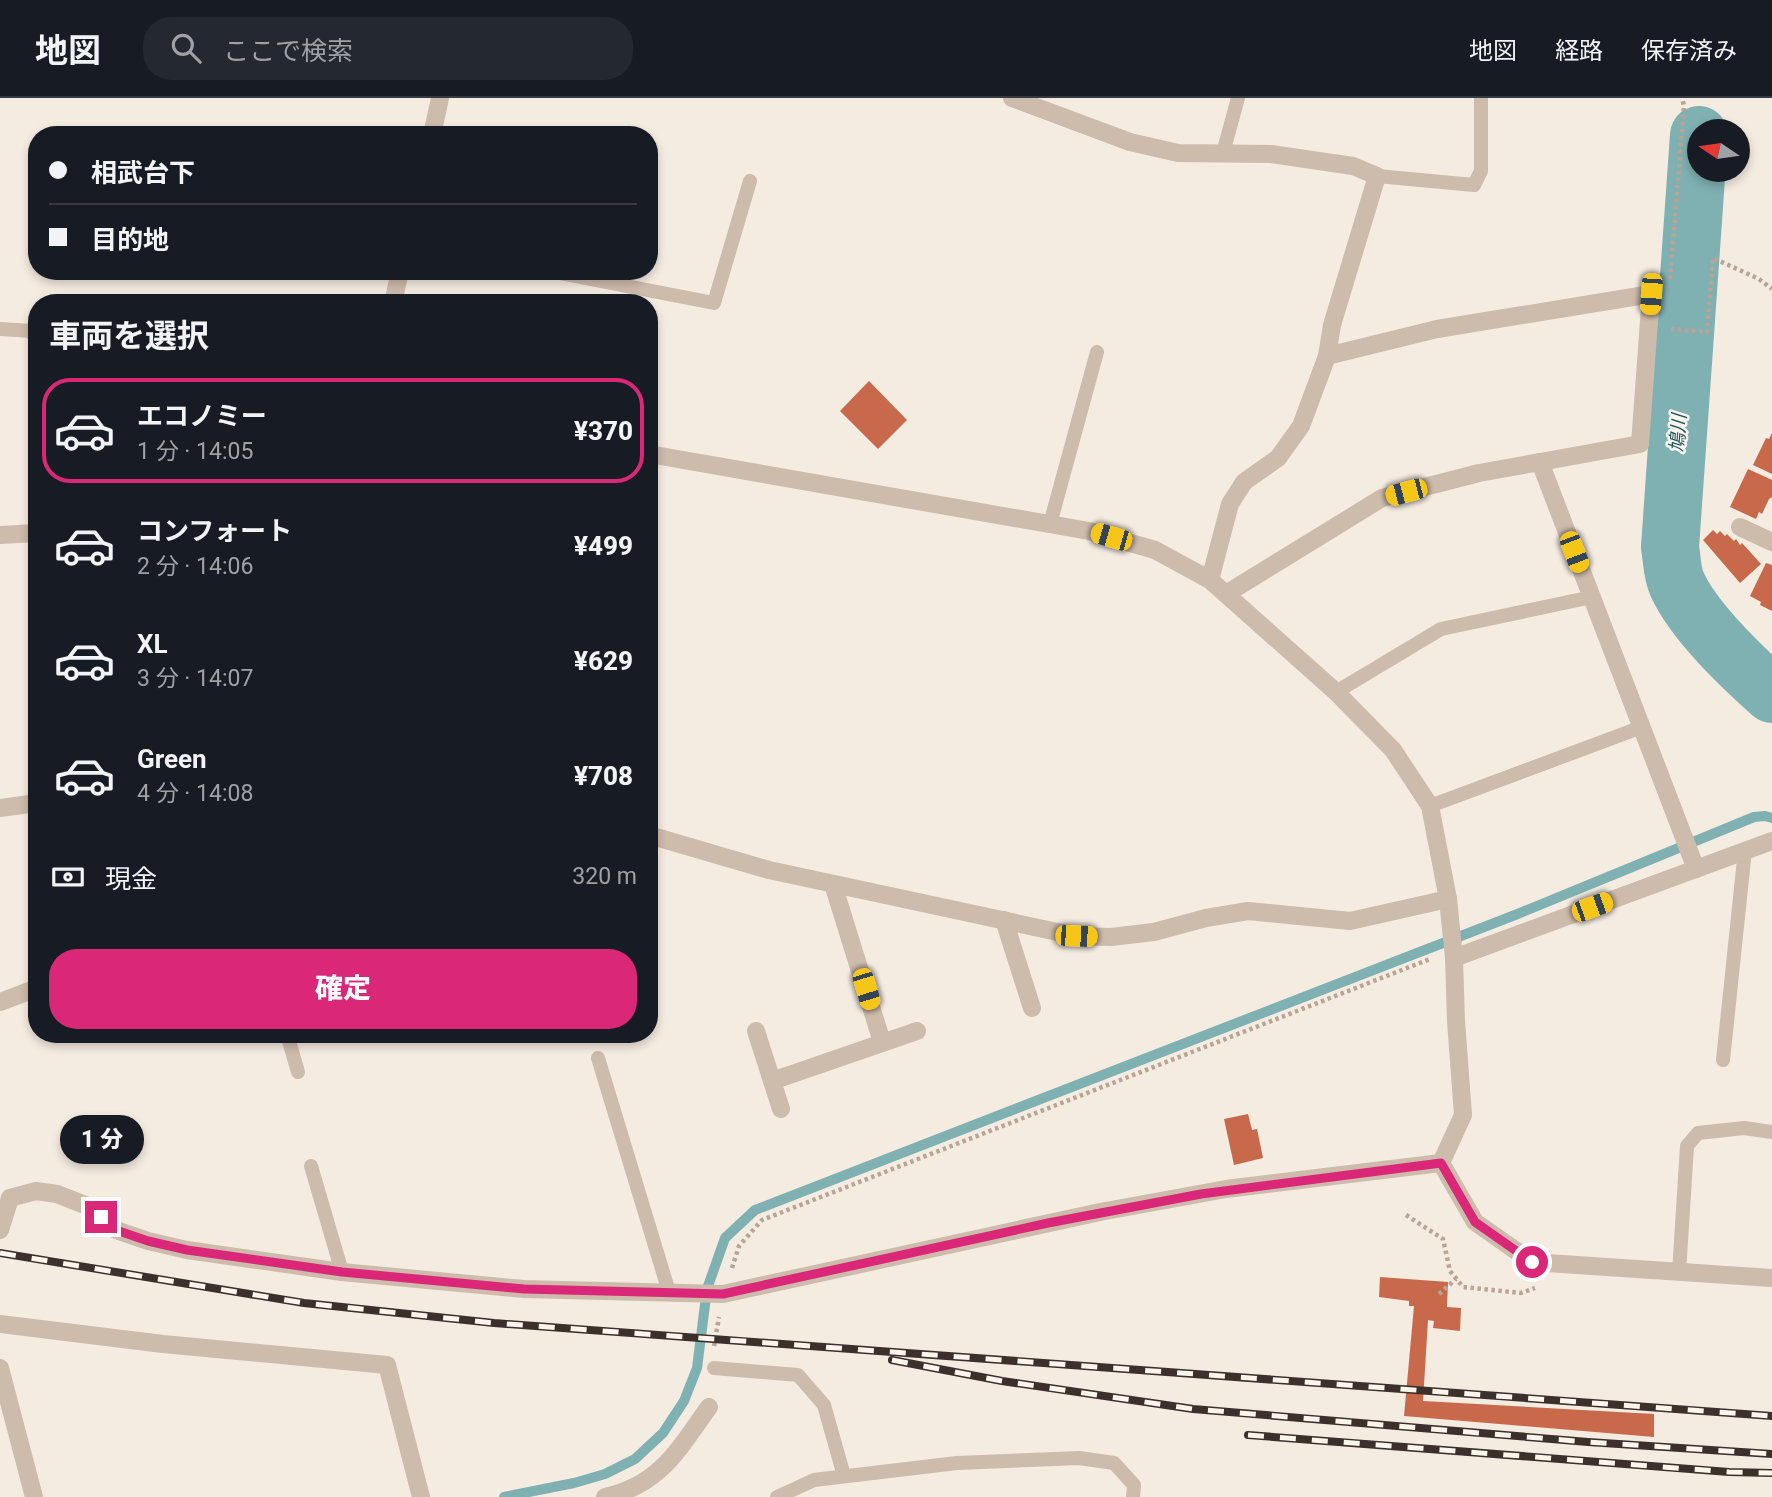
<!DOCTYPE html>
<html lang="ja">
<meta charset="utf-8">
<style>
body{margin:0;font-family:Roboto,"Noto Sans JP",sans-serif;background:#242831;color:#f1f3f6;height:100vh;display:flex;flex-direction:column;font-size:26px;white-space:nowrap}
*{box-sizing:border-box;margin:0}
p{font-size:23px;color:#9ea1a6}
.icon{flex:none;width:38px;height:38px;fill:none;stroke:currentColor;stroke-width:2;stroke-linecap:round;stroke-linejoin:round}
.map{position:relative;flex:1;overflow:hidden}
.sheet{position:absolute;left:28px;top:196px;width:630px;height:749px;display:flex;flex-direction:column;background:#171b24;border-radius:28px;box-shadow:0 4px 10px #0003}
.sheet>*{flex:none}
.top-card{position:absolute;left:28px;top:28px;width:630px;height:154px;border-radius:28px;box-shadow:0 4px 10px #0003;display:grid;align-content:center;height:154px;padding:0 21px;background:#171b24}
.needle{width:46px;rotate:283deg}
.tools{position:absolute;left:1687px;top:21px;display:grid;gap:14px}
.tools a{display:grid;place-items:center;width:63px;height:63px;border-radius:50%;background:#171b24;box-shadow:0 4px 10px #0003;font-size:35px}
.end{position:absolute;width:32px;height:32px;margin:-16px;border:9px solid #db2777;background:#fff;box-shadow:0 0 0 4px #fff}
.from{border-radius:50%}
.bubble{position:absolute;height:49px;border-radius:24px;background:#171b24;box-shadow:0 4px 10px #0003;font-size:23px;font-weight:800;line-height:49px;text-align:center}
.car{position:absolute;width:21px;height:42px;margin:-21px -10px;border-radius:9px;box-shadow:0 0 5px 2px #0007;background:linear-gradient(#f5c518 24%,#345 0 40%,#f5c518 0 76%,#345 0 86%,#f5c518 0)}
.top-card b{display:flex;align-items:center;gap:24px;height:66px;font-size:26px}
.top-card b+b{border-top:2px solid #363941}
.top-card i{width:18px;height:18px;background:#f1f3f6}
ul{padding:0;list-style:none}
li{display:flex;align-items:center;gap:21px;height:105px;margin:0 14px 10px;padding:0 7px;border:4px solid transparent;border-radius:28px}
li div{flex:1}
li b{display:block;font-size:26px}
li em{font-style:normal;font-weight:800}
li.active{border-color:#db2777}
li>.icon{width:63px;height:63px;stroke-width:1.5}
h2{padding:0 21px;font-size:32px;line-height:84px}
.pay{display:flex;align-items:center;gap:18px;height:77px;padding:0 21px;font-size:26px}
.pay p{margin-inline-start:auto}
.action{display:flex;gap:14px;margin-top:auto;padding:14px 21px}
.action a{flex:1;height:80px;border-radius:28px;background:#db2777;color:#fff;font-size:28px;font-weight:800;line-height:80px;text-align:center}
header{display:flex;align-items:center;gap:42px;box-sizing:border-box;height:98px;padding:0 35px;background:#171b24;border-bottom:2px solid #363941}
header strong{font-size:33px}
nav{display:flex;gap:38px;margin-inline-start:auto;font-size:24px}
.search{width:490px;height:63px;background:#242831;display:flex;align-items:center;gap:18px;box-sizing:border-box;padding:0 24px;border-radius:28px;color:#9ea1a6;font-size:26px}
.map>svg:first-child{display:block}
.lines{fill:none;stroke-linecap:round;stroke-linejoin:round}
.stream{stroke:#7fb0b2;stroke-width:10}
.river{stroke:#7fb0b2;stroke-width:58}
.building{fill:#c8694b}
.path{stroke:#b9a596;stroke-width:4.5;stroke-dasharray:3.5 3.5;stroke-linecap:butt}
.service{stroke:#cdbbac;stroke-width:14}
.minor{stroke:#cdbbac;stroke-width:18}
.rail-casing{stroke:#3b302b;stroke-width:8}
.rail{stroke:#fbf5ee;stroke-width:5;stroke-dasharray:16;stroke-linecap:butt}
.route{stroke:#db2777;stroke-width:9}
.labels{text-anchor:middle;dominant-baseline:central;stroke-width:5;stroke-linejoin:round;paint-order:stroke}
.water-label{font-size:19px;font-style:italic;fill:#1f5a5e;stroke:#fbf5ee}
</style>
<header>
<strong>地図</strong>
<div class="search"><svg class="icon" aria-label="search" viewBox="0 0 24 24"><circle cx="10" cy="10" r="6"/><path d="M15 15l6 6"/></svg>ここで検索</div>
<nav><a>地図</a><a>経路</a><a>保存済み</a></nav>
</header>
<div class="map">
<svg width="1772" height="1399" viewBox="0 0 1772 1399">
<rect width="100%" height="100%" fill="#f4ebe1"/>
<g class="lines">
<path class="stream" d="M504,1399L574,1385L605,1376L635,1361L663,1335L684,1303L697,1270L707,1191L725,1140L755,1112L1515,817L1754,719L1765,718L1772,720"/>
<path class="river" d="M1699,37L1670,449C1672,461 1672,475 1677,486C1694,524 1741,568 1772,596"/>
</g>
<g class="building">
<path d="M869,283L907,322L878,351L840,313Z"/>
<path d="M1772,335V376L1753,367L1766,340L1769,341Z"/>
<path d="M1748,371L1772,382V399L1769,401L1762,416L1759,414L1756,421L1730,409Z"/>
<path d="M1713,432L1717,436L1720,433L1725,438L1727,436L1734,443L1736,441L1740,447L1742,445L1761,466L1740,485L1703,442Z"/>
<path d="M1766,465L1772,467V513L1760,507L1761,504L1750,498Z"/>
<path d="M1248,1016L1252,1032L1257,1031L1263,1060L1234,1067L1224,1021Z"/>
<path d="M1380,1179L1448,1184L1447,1209L1461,1210L1460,1233L1433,1230L1434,1223L1428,1222L1423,1303L1654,1316V1339L1404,1318L1414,1208H1409V1203L1379,1199Z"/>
</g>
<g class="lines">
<g class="path">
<path d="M1670,181L1684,8L1682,0"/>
<path d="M1671,231L1707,234L1713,160L1759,181L1772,191"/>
<path d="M1406,1117L1443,1141L1450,1173L1463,1189L1521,1195L1535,1190"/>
<path d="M732,1170L739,1148L762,1122L1430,861"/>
<path d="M1439,1196L1456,1181"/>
<path d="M714,1248L719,1219"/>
</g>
<g class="service">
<path d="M1223,55L1238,0"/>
<path d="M1377,78L1474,87L1481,73V0"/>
<path d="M549,173L714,205L750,83"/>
<path d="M0,231L32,233"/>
<path d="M1050,426L1097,254"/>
<path d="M1336,594L1441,531L1592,499"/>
<path d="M1430,708L1642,629"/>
<path d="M287,936L298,974"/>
<path d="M598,960L669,1194"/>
<path d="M1723,962L1745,752"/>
<path d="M311,1068L342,1174"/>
<path d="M1679,1175L1687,1048L1698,1035L1744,1030L1772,1034"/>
<path d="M714,1270L798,1277L824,1307L844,1378"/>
<path d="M777,1399L814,1382L957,1365L1079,1360L1114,1365L1134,1387L1133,1399"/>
</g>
<g class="minor">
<path d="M1012,0L1130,44L1178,55L1271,56L1353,68L1377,78L1332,227L1327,258L1301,328L1278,360L1244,384L1230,406L1210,482"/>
<path d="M432,37L440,0"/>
<path d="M393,205L400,173"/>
<path d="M32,233H37"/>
<path d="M1327,258L1437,231L1651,196L1640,346L1540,364"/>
<path d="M649,356L1089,433L1155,452L1210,482L1336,594L1393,652L1430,708L1448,801L1454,860L1456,923L1463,1017L1441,1065"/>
<path d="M1740,429L1772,444"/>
<path d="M0,437L37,435"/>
<path d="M1226,496L1382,400L1479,375L1540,364L1696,771"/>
<path d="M0,710L37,705"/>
<path d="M649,737L769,772L1076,838L1111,839L1154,834L1206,820L1248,813L1350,823L1448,801"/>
<path d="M833,786L882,944"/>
<path d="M1004,822L1032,910"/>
<path d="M1454,860L1772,743"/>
<path d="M0,904L37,890"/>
<path d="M756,933L772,983"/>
<path d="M781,1011L772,983L917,933"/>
<path d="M1441,1065L1475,1124L1532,1164L1772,1180"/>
<path d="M10,1100L36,1093L57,1096L85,1107L116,1132L148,1143L187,1152L342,1174L524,1191L723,1196L1100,1114L1226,1091L1441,1065"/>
<path d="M0,1132L10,1100"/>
<path d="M0,1226L163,1246L387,1267L421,1399"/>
<path d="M0,1270L34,1399"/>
<path d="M605,1399C660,1387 678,1352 709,1309"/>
</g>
<defs>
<g id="rail">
<path d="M0,1155L304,1205L494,1225L1772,1318"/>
<path d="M892,1262L1002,1283L1193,1311L1588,1344L1772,1356"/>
<path d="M1248,1337L1729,1374L1772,1375"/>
</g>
</defs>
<use href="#rail" class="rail-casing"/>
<use href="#rail" class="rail"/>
</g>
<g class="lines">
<path class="route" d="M101,1119L116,1132L148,1143L187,1152L342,1174L524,1191L723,1196L1048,1125L1201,1096L1441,1065L1475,1124L1532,1164"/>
</g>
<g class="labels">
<g class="water-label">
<text transform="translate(1678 335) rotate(-86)">鳩川</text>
</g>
</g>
</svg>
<div class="tools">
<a><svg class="needle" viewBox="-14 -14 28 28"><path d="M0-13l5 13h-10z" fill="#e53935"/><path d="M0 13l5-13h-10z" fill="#9ea1a6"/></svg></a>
</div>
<i class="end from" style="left:1532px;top:1164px"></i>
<i class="end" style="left:101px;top:1119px"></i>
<div class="bubble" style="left:60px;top:1017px;width:84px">1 分</div>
<i class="car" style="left:1651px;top:196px;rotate:184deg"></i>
<i class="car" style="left:1406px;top:394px;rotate:255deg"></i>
<i class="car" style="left:1111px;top:439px;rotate:286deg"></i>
<i class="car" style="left:1574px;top:454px;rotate:159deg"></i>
<i class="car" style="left:1592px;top:809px;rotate:70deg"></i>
<i class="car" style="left:1076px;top:838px;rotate:92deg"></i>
<i class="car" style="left:866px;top:891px;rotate:163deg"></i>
<div class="top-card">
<b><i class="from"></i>相武台下</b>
<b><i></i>目的地</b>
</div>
<section class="sheet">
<h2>車両を選択</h2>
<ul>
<li class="active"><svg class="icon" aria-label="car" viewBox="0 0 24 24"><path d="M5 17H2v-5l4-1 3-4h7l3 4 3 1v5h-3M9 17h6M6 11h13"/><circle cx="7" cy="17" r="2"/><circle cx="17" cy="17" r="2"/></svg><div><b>エコノミー</b><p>1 分 · 14:05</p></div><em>¥370</em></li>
<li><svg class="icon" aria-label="car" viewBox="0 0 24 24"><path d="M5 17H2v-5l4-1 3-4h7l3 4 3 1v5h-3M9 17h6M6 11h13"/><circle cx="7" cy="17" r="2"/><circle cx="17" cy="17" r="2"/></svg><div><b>コンフォート</b><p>2 分 · 14:06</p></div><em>¥499</em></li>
<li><svg class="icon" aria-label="car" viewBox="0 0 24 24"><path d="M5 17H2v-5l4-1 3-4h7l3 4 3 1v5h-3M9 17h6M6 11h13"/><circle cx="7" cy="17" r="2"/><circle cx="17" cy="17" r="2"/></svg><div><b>XL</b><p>3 分 · 14:07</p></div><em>¥629</em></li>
<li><svg class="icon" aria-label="car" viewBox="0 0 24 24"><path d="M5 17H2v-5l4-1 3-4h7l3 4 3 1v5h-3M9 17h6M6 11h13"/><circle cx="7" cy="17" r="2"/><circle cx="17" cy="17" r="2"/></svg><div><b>Green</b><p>4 分 · 14:08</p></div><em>¥708</em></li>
</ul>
<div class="pay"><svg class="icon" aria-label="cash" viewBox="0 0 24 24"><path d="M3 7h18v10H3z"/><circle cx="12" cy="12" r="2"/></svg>現金<p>320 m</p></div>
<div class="action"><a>確定</a></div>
</section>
</div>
